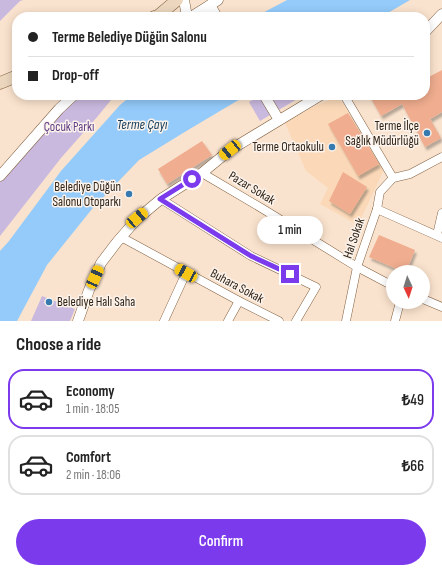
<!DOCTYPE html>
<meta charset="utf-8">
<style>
body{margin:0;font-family:"Sofia Sans Condensed",sans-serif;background:#f2f2f2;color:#222;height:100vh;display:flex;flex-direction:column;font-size:15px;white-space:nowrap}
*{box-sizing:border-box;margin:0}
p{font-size:13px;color:#767676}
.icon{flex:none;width:22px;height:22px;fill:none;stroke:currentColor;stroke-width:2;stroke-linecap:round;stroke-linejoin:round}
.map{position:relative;height:321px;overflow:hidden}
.drawer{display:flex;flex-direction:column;background:#fff;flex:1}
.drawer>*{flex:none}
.hud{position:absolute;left:12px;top:12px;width:418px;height:88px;border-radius:16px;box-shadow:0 2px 10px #0003;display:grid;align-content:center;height:88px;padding:0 16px;background:#fff}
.needle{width:26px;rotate:176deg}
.buttons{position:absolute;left:386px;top:265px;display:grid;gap:8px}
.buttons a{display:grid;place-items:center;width:44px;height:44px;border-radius:50%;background:#fff;box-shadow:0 2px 10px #0003;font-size:20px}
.end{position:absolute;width:18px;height:18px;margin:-9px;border:5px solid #7c3aed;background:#fff;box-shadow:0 0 0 2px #fff}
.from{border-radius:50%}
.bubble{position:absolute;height:28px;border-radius:14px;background:#fff;box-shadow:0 2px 10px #0003;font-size:13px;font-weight:600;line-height:28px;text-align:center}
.car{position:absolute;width:12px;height:24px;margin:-12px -6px;border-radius:5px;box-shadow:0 0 3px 1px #0007;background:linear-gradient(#f5c518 24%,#345 0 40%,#f5c518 0 76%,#345 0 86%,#f5c518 0)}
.hud b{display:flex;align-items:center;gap:14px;height:38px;font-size:15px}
.hud b+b{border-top:1px solid #e0e0e0}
.hud i{width:10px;height:10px;background:#222}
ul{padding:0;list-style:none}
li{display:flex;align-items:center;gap:12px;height:60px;margin:0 8px 6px;padding:0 8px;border:2px solid #e0e0e0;border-radius:16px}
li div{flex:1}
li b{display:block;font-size:15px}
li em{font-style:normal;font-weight:600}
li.current{border-color:#7c3aed}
li>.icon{width:36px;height:36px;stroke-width:1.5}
h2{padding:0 16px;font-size:18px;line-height:48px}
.cta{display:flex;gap:8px;margin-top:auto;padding:8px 16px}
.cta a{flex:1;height:46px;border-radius:24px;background:#7c3aed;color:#fff;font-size:16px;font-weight:600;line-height:46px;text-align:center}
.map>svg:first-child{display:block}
.built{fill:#fbd9b8}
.green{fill:#cab9df}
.water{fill:#94cbfa}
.building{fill:#f0ad8f;filter:url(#shadow)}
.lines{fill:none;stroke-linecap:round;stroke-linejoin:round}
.minor-casing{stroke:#826141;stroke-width:9}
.tertiary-casing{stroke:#826141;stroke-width:11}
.secondary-casing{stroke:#826141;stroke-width:13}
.minor{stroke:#fff;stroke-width:8}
.tertiary{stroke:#fff;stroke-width:10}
.secondary{stroke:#ecd7be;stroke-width:12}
.route{stroke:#7c3aed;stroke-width:5}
.poi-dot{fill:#367ab0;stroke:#fbf3ec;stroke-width:1.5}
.labels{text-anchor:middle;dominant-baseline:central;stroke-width:3;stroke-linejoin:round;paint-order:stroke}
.poi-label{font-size:13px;fill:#312416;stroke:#fbf3ec;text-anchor:end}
.park-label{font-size:13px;fill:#603c84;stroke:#fbf3ec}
.street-label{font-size:13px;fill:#312416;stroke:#fbf3ec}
.water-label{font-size:14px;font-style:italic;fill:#113a59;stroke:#fbf3ec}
</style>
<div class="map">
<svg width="442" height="321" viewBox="0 0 442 321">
<defs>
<filter id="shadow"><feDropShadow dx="2" dy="3.5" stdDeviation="1" flood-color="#0004"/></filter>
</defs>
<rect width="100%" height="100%" fill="#fae3ce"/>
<path class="built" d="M338,96L384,170L358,225L320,204L328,188L306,171L285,123L315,106Z"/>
<g class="green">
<path d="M0,0H23L20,1L0,21Z"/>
<path d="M78,95H115L98,116L61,158L0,236V182L5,175Z"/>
<path d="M261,95H304L260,121L249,102Z"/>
<path d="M42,296L75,309L70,321H31Z"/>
</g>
<g class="water">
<path d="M287,0H410L381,17H255Z"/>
<path d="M132,95H247L188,130L139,160L92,209L47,265L17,321H0V251L9,241L61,171L120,105Z"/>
</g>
<g class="building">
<path d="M442,70V112L430,119L441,138L425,147L402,104L381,116L369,95H425V79Z"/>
<path d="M348,113L379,164L358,176L328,124Z"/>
<path d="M202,141L212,155L167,184L158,169Z"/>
<path d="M343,172L367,187L350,214L329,201Z"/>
<path d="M379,235L415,250L406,272H404L369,257Z"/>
</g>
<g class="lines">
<defs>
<g id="minor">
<path d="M344,95L393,178"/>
<path d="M202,173L263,209L357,267L393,286"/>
<path d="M161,199L251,256L316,287L296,321"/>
<path d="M377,209L380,192L393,178L410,174L442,157"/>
<path d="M437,235L442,213"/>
<path d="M121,237L239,301L279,321"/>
<path d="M423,299L442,307"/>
<path d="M164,321L186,273"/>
<path d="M228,321L239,301"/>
<path d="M346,321L357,267L377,209L442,238"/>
<path d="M395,321L400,302"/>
</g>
<g id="tertiary">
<path d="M184,0L187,17"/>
<path d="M210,5L217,17"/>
<path d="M191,17L218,0"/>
<path d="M425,32L442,14"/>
<path d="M264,95L279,120"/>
<path d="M0,176L59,109L74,95"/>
<path d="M78,321L89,290L101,263L117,242L137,219L161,199L202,173L230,150L321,95"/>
</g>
<g id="secondary">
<path d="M154,17L158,16L177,0"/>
<path d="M0,83L17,76"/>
</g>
</defs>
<use href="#minor" class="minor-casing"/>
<use href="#tertiary" class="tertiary-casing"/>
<use href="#secondary" class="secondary-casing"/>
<use href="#minor" class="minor"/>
<use href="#tertiary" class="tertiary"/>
<use href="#secondary" class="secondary"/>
</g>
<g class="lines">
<path class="route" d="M192,179L160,199L251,256L290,274"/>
</g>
<g class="poi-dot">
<circle cx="427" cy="133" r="4"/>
<circle cx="332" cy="147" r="4"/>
<circle cx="129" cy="194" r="4"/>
<circle cx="49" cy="302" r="4"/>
</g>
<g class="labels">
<g class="poi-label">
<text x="419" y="126">Terme İlçe<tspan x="419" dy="15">Sağlık Müdürlüğü</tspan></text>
<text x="324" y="147">Terme Ortaokulu</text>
<text x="121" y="187">Belediye Düğün<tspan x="121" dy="15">Salonu Otoparkı</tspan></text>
<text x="57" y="302" text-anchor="start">Belediye Halı Saha</text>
</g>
<g class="park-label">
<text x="69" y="127">Çocuk Parkı</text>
</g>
<g class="street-label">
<text transform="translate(252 188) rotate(31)">Pazar Sokak</text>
<text transform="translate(354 238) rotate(-71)">Hal Sokak</text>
<text transform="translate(237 286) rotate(28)">Buhara Sokak</text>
</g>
<g class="water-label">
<text x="142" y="124">Terme Çayı</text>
</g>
</g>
</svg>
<div class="buttons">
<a><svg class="needle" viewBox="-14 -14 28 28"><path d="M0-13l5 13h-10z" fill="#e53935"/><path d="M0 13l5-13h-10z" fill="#767676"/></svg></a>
</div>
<i class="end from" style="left:192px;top:179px"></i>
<i class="end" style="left:290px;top:274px"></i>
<div class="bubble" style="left:257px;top:216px;width:66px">1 min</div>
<i class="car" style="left:230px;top:150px;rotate:231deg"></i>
<i class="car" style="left:137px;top:218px;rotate:50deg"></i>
<i class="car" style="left:186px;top:273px;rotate:299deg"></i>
<i class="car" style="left:95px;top:277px;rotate:24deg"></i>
<div class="hud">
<b><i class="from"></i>Terme Belediye Düğün Salonu</b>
<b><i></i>Drop-off</b>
</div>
</div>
<section class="drawer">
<h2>Choose a ride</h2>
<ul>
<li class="current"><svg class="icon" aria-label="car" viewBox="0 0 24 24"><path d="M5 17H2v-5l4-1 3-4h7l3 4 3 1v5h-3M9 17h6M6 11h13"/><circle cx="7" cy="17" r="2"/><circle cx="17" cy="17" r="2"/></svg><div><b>Economy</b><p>1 min · 18:05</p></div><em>₺49</em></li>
<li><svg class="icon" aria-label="car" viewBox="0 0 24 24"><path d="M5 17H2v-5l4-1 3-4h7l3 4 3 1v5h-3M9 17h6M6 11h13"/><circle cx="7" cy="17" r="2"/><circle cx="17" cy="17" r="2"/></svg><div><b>Comfort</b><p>2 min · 18:06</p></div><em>₺66</em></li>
</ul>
<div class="cta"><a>Confirm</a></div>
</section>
